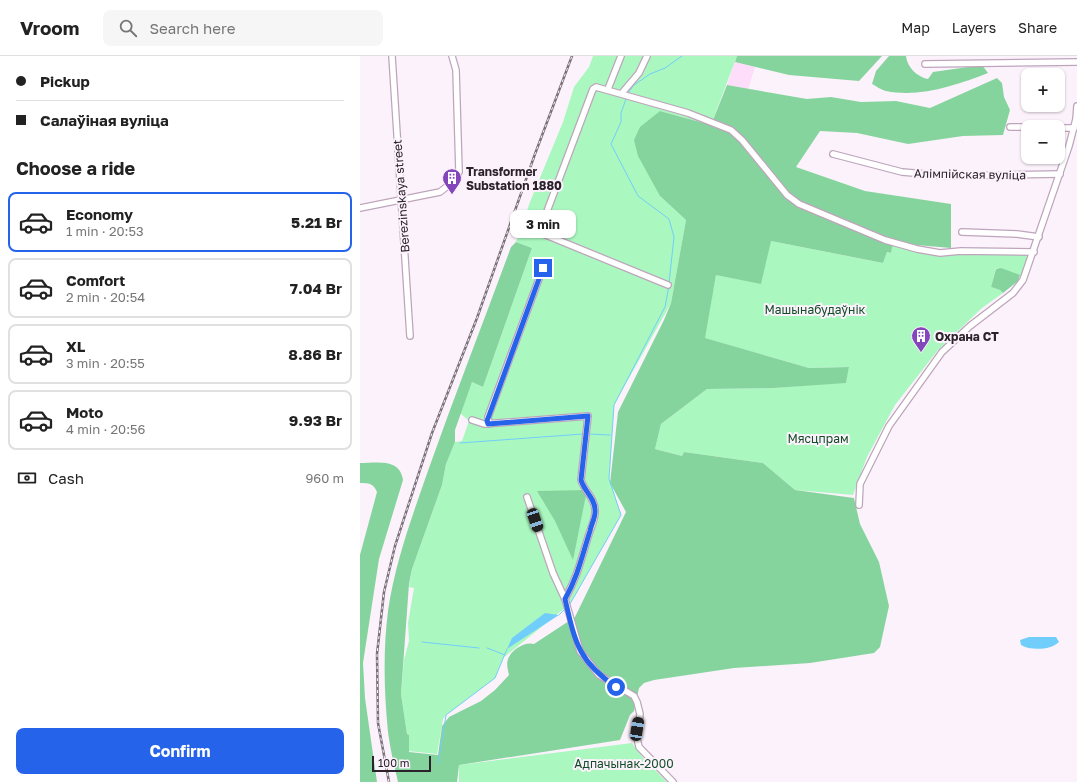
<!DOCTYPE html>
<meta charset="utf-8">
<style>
body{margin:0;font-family:"Golos Text",sans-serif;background:#f6f6f6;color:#222;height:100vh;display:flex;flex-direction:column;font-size:15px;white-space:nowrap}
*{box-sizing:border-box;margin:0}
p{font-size:13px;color:#767676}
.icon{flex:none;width:22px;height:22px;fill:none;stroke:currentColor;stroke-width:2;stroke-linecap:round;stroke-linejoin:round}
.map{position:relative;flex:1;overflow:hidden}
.details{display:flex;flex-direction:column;background:#fff;width:360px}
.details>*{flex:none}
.top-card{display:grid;align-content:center;height:88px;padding:0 16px;background:#fff}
.controls{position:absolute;left:661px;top:12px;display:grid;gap:8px}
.controls a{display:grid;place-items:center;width:44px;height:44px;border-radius:8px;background:#fff;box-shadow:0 1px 3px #0004;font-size:20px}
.scale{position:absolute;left:12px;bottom:10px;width:59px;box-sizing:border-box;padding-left:4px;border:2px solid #2b222b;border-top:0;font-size:11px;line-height:14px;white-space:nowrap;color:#2b222b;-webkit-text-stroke:3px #fcf2fb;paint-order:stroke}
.end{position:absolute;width:18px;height:18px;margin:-9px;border:5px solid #2563eb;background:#fff;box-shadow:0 0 0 2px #fff}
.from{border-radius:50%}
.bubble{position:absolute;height:28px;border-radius:8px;background:#fff;box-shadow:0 1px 3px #0004;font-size:13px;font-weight:700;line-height:28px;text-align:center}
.car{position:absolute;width:12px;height:24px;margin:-12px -6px;border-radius:5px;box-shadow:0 0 3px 1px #0007;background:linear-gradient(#222 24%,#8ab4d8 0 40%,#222 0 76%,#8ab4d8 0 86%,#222 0)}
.top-card b{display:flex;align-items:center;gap:14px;height:38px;font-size:15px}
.top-card b+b{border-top:1px solid #e0e0e0}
.top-card i{width:10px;height:10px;background:#222}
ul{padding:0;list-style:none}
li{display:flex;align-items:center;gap:12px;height:60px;margin:0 8px 6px;padding:0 8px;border:2px solid #e0e0e0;border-radius:8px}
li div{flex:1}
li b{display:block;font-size:15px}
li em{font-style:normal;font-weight:700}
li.current{border-color:#2563eb}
li>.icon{width:36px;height:36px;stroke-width:1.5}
h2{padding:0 16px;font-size:18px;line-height:48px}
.pay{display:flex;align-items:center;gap:10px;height:44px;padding:0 16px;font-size:15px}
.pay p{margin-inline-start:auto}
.primary-button{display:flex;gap:8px;margin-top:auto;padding:8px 16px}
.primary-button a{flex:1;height:46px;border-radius:8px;background:#2563eb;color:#fff;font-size:16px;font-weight:700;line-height:46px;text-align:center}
header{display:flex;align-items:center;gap:24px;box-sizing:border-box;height:56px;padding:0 20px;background:#fff;border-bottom:1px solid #e0e0e0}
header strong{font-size:19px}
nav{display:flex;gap:22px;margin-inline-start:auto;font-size:14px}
.search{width:280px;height:36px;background:#f6f6f6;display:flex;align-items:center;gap:10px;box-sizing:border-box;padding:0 14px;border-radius:8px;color:#767676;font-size:15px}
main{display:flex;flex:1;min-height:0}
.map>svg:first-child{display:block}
.built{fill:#fdddfa}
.green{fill:#abf7c0}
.forest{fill:#86d49d}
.water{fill:#71cefb}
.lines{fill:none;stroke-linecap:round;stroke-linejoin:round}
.stream{stroke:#71cefb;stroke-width:1}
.minor-casing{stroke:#bea5bc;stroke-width:8}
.minor{stroke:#fff;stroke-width:5.5}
.rail-casing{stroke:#7a7079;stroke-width:2.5}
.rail{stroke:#fcf2fb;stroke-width:1;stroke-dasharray:3;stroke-linecap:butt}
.route{stroke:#2563eb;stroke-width:5}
.labels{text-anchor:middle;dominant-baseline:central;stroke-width:4;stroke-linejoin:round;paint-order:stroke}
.poi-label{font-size:12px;font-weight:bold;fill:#2b222b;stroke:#fcf2fb;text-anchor:start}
.street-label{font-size:12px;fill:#2b222b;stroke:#fcf2fb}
.park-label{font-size:12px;fill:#134c29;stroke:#fcf2fb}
</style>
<header>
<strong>Vroom</strong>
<div class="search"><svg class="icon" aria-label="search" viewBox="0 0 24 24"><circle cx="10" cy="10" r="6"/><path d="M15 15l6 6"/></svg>Search here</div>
<nav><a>Map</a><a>Layers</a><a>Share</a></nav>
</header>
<main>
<section class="details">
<div class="top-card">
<b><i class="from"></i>Pickup</b>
<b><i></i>Салаўіная вуліца</b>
</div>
<h2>Choose a ride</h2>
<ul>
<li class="current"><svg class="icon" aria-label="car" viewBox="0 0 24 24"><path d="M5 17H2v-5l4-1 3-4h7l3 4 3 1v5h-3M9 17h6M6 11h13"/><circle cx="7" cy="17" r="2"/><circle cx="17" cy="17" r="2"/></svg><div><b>Economy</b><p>1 min · 20:53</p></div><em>5.21 Br</em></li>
<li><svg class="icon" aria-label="car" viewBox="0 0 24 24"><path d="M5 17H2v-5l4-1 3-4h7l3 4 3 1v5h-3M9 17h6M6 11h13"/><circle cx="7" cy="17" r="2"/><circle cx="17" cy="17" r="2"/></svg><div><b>Comfort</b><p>2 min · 20:54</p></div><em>7.04 Br</em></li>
<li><svg class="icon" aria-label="car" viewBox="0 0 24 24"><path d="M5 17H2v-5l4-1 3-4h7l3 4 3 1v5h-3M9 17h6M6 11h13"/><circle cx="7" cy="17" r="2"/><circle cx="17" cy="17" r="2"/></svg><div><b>XL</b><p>3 min · 20:55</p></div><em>8.86 Br</em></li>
<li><svg class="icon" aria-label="car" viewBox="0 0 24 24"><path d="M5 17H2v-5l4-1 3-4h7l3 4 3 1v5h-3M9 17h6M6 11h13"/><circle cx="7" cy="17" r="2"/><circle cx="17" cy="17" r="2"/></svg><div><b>Moto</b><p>4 min · 20:56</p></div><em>9.93 Br</em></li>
</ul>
<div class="pay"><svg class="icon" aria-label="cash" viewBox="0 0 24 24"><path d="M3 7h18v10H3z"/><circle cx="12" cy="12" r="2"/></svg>Cash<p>960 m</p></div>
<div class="primary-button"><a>Confirm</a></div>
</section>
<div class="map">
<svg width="717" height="726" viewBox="0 0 717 726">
<rect width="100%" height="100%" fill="#fcf2fb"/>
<path class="built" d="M375,6L395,11L388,33L367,29Z"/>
<g class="green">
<path d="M233,0H377L351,69L300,55V140L326,164L311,247L254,349L249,423L261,459L210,548L143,602L135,622L86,659L83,663L77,698L48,695L49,679L47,678L41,638L44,604L49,585L48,567L54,532L49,531L52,513L82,429L86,408L95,386L102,385L109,365L100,357L112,326L123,331L172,192L156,186L170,146L203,66L214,31L229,11Z"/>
<path d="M411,185L523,207L527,196L531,197L532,187L558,196L579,199L600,197L669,199L661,220L636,212L631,231L640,234L643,237L622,252L578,294L535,349L507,401L493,439L435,434L403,407L324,396L322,400L295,393L301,368L347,333L414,332L486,326L489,311L449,312L344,282L356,219Z"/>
<path d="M272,687L284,703L307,726H99V709Z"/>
</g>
<g class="forest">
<path d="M377,0H522L499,25L429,19L375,6Z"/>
<path d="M529,0H546C547,11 557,21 568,23L573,16L622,9L628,17C597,29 560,42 526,35C521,34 516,30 512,28L516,15Z"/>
<path d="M637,22L642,27L644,41L650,54L643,79L603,80L548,88L497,77L460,75L436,111L505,135L591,148V192L533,187L531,197L527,196L523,207L411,185L401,228L356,219L345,282L449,312L489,311L486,327L414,332L347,333L301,368L295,393L322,400L324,396L403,407L435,434L494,442L500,468L519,506L529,550L520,591L514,597L450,607L374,612L294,624L284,627L279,632L274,655L270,659L260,684L99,709L97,726H38C34,709 30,692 28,676C24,636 23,594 28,555C35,506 53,458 69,412C95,338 124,265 151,191L156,186L172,192L123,331L112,326L95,374V386L86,408L82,429L52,513L49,528L41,638L47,678L49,679V696L78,699L82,670L89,661L121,645L135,634L149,619C148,614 146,608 148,603C151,594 165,585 174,588L215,561L266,456L250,427L258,356L304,264L311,247L326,164L300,140L278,100L274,84L280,71L300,55L351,69L367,29L447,43L471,41L501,46L536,45L570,52Z"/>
<path d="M641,212L660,219L658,225L643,237L640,234L631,231L636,213Z"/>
<path d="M0,407C17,407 40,402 43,424L19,503L3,607L5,642L17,726H0V499L17,436C13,427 9,427 0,427Z"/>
<path d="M227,434L213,504L195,465L177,435Z"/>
</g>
<g class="water">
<path d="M185,557L199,559L147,593L152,582Z"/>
<path d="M669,581H696L699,586C691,594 671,595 661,589L660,584Z"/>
</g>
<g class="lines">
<g class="stream">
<path d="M268,37L274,29L290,18L305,12L322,0"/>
<path d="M266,43L261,57V66L251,88L278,140L309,163L314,181L309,227"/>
<path d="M229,378L250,379"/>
<path d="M100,387L223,378"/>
<path d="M210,548L261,459L249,423L254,349L305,251L309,230"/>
<path d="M199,559L204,554"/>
<path d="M62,586L119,592"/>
<path d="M127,592L145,599"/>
<path d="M78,708L86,659L135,622L147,593"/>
</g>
<defs>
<g id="minor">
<path d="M32,0L50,280"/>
<path d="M565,8L717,6"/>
<path d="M248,33L261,0"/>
<path d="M262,37L279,17L287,0"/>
<path d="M650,71H671"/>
<path d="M698,72H714"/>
<path d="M473,98L542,116L589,120L700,118"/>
<path d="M0,152L80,136L95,124L99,116L96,14L92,0"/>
<path d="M602,176L657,178L679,181"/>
<path d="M308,229L181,177L180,174L233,33L236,31L328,57L371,74L382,84L427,139L439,148L525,184L557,193L580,197L601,195L674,196"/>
<path d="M112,364L124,368L228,360L221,424C224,435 235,442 235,454C236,462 231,471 229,478C221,504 218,519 205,543"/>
<path d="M129,368L128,361L183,212"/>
<path d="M167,441L193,517L205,543L220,595L239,619L274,640L277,646L280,658L277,682L279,691L313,726"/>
<path d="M499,449L500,428L529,370L582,296L610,270L653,237L663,224L709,90L716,63L717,50"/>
</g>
</defs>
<use href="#minor" class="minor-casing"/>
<use href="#minor" class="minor"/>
<defs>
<path id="rail" d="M29,726L18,667L17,598L24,536L35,490L72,377L117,262L175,98L212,0"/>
</defs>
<use href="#rail" class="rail-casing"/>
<use href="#rail" class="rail"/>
</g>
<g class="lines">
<path class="route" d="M183,212L127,365L128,368L228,360L221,424C224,435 235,442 235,454C236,461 231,469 230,475C222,500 218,520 205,543C215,586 218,605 256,631"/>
</g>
<defs>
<symbol id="building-pin" viewBox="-11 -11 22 30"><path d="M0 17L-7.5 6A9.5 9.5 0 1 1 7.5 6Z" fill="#8446bb" stroke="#fcf2fb"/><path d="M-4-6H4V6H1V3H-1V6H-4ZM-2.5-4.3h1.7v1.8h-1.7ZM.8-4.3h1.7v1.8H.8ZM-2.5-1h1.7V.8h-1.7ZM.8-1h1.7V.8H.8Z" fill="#fff"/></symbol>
</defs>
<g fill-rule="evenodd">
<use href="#building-pin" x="81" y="111" width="22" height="30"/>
<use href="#building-pin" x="550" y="269" width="22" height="30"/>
</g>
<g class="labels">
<g class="poi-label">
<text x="106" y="115">Transformer<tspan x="106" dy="14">Substation 1880</tspan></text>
<text x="575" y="280">Охрана СТ</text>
</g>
<g class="street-label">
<text transform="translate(610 118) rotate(1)">Алімпійская вуліца</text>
<text transform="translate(41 140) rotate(-94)">Berezinskaya street</text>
</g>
<g class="park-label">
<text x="455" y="253">Машынабудаўнік</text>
<text x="458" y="382">Мясцпрам</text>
<text x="264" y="707">Адпачынак-2000</text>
</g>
</g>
</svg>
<div class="controls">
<a>+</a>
<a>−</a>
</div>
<div class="scale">100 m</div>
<i class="end from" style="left:256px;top:631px"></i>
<i class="end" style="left:183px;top:212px"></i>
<div class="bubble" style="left:150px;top:154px;width:66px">3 min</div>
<i class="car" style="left:175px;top:464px;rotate:161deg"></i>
<i class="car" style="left:277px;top:673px;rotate:9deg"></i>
</div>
</main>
